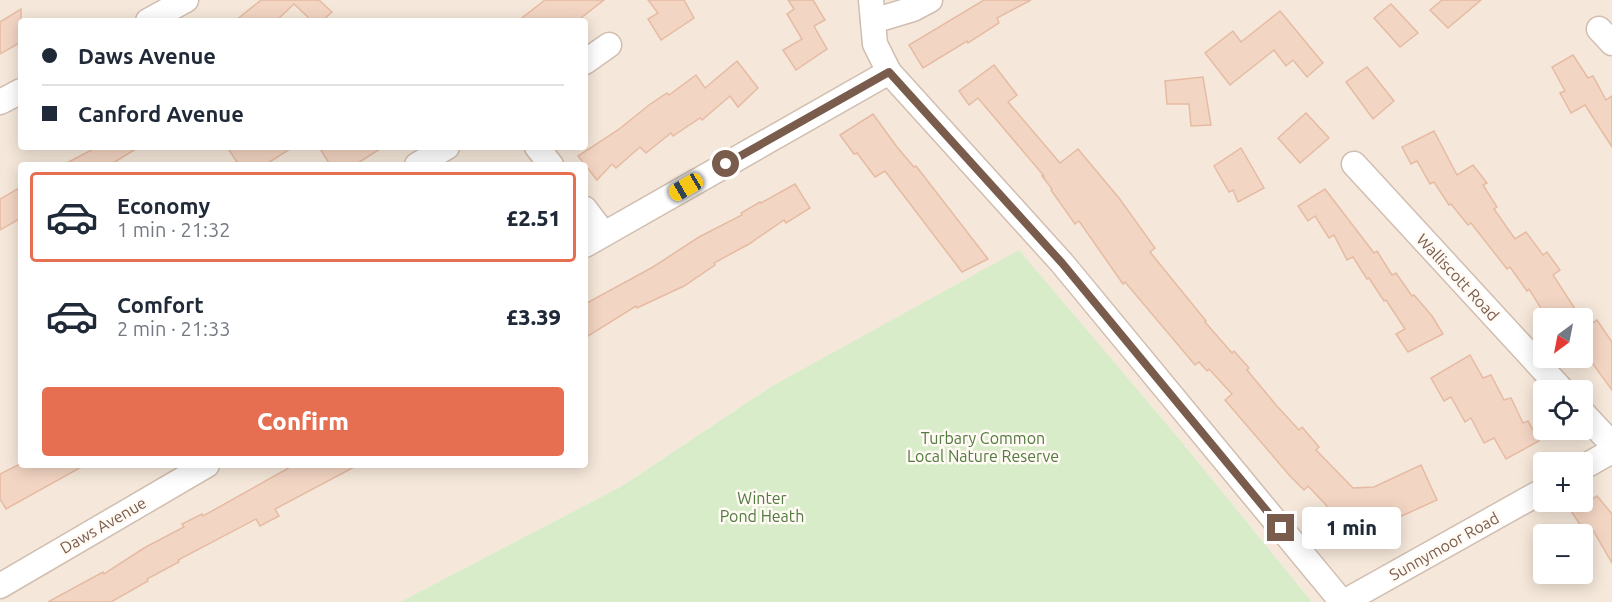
<!DOCTYPE html>
<meta charset="utf-8">
<style>
body{margin:0;font-family:Ubuntu,sans-serif;background:#f2f2f3;color:#1f2937;height:100vh;display:flex;flex-direction:column;font-size:22px;white-space:nowrap}
*{box-sizing:border-box;margin:0}
p{font-size:20px;color:#747a83}
.icon{flex:none;width:33px;height:33px;fill:none;stroke:currentColor;stroke-width:2;stroke-linecap:round;stroke-linejoin:round}
.map{position:relative;flex:1;overflow:hidden}
.panel{position:absolute;left:18px;top:162px;width:570px;height:306px;display:flex;flex-direction:column;background:#fff;border-radius:6px;box-shadow:0 3px 15px #0003}
.panel>*{flex:none}
.guide{position:absolute;left:18px;top:18px;width:570px;height:132px;border-radius:6px;box-shadow:0 3px 15px #0003;display:grid;align-content:center;height:132px;padding:0 24px;background:#fff}
.needle{width:39px;rotate:212deg}
.buttons{position:absolute;left:1533px;top:308px;display:grid;gap:12px}
.buttons a{display:grid;place-items:center;width:60px;height:60px;border-radius:6px;background:#fff;box-shadow:0 3px 15px #0003;font-size:30px}
.end{position:absolute;width:27px;height:27px;margin:-14px;border:8px solid #7a5c4d;background:#fff;box-shadow:0 0 0 3px #fff}
.from{border-radius:50%}
.bubble{position:absolute;height:42px;border-radius:6px;background:#fff;box-shadow:0 3px 15px #0003;font-size:20px;font-weight:800;line-height:42px;text-align:center}
.car{position:absolute;width:18px;height:36px;margin:-18px -9px;border-radius:8px;box-shadow:0 0 4px 2px #0007;background:linear-gradient(#f5c518 24%,#345 0 40%,#f5c518 0 76%,#345 0 86%,#f5c518 0)}
.guide b{display:flex;align-items:center;gap:21px;height:57px;font-size:22px}
.guide b+b{border-top:2px solid #e0e1e3}
.guide i{width:15px;height:15px;background:#1f2937}
ul{padding:10px 0 0;list-style:none}
li{display:flex;align-items:center;gap:18px;height:90px;margin:0 12px 9px;padding:0 12px;border:3px solid transparent;border-radius:6px}
li div{flex:1}
li b{display:block;font-size:22px}
li em{font-style:normal;font-weight:800}
li.active{border-color:#e76f51}
li>.icon{width:54px;height:54px;stroke-width:1.5}
.cta{display:flex;gap:12px;margin-top:auto;padding:12px 24px}
.cta a{flex:1;height:69px;border-radius:6px;background:#e76f51;color:#fff;font-size:24px;font-weight:800;line-height:69px;text-align:center}
.map>svg:first-child{display:block}
.residential{fill:#f5e8da;fill-rule:evenodd}
.green{fill:#d8ecc9}
.building{fill:#f3d5c3;stroke:#e6bba3;stroke-width:1.5}
.lines{fill:none;stroke-linecap:round;stroke-linejoin:round}
.minor-casing{stroke:#d1beb0;stroke-width:27}
.minor{stroke:#fff;stroke-width:24}
.route{stroke:#7a5c4d;stroke-width:8}
.labels{text-anchor:middle;dominant-baseline:central;stroke-width:5;stroke-linejoin:round;paint-order:stroke}
.street-label{font-size:16px;fill:#7a5c4d;stroke:#fffaf3}
.park-label{font-size:16px;fill:#537a41;stroke:#fffaf3}
</style>
<div class="map">
<svg width="1612" height="602" viewBox="0 0 1612 602">
<rect width="100%" height="100%" fill="#fdf6ec"/>
<path class="residential" d="M0,0H1612V602H1312L1181,441L1019,251L772,386L622,486L400,602H0ZM21,21H585V147H21ZM21,165H585V465H21ZM1544,318H1582V357H1544ZM1544,390H1582V429H1544ZM1544,462H1582V501H1544ZM1544,534H1582V573H1544Z"/>
<path class="green" d="M1019,250L1181,441L1312,602H400L622,486L772,386Z"/>
<g class="building">
<path d="M261,0H319L332,12L322,21H312L294,4L276,21H235Z"/>
<path d="M545,0H604L577,21H518Z"/>
<path d="M648,0H684L694,18L661,40L648,19L658,13Z"/>
<path d="M788,0H813L825,20L814,26L827,49L796,70L783,50L802,39L787,14L794,9Z"/>
<path d="M984,0H1031L997,18L999,23L968,43L967,41L923,68L909,45Z"/>
<path d="M1442,0H1481L1448,28L1430,10Z"/>
<path d="M1391,4L1418,33L1400,47L1374,18Z"/>
<path d="M21,9V42L0,54V22Z"/>
<path d="M1280,11L1323,63L1307,77L1293,60L1286,66L1274,50L1230,85L1205,53L1233,31L1241,42Z"/>
<path d="M1573,55L1588,78L1593,76L1606,100L1612,96V147L1585,105L1571,113L1560,93L1565,91L1552,67Z"/>
<path d="M737,61L758,88L738,107L730,96L702,120L700,118L673,136L671,133L646,153L640,147L616,168L612,164L597,180L578,156L618,130L649,105L667,93L669,95L696,75L705,88Z"/>
<path d="M994,65L1017,95L1008,102L1060,163L1078,149L1119,198L1155,248L1150,252L1206,321L1205,322L1232,353L1234,351L1249,368L1247,370L1276,405L1299,430L1302,427L1319,447L1316,450L1353,488L1374,487L1421,465L1437,500L1395,519V523L1372,524L1326,515L1327,506L1308,486L1304,490L1290,476L1225,400L1232,394L1209,369L1207,371L1199,362L1195,365L1125,282L1123,284L1079,221L1075,224L1051,190L1052,189L1042,176H1044L978,98L969,105L959,91Z"/>
<path d="M1367,67L1394,101L1373,119L1346,82Z"/>
<path d="M1203,77L1211,125L1191,126L1189,104H1167L1165,81Z"/>
<path d="M1306,113L1329,138L1300,163L1278,138Z"/>
<path d="M873,114L897,147L914,167L916,166L988,259L962,272L885,171L875,177L857,153L854,154L840,135Z"/>
<path d="M1434,131L1457,175L1473,165L1487,183L1483,185L1497,207L1494,209L1515,239L1526,232L1543,255L1547,252L1560,270L1553,275L1581,318H1552L1545,308L1542,310L1529,289L1527,291L1510,267L1507,269L1471,223L1468,225L1451,204L1449,205L1434,182L1430,184L1417,161L1411,164L1402,147Z"/>
<path d="M97,147H139L110,165H63Z"/>
<path d="M227,147H293L265,165H239Z"/>
<path d="M319,147H383L355,165H330Z"/>
<path d="M1241,148L1264,188L1238,202L1233,190L1229,192L1214,166Z"/>
<path d="M795,184L810,208L786,223L784,220L749,244L714,263L715,265L684,286L637,308L636,306L585,338V304L653,267L699,237L742,215L741,213L760,202L761,203Z"/>
<path d="M21,187V218L0,230V199Z"/>
<path d="M1325,189L1374,253L1377,251L1392,275L1396,273L1412,296L1414,295L1432,316L1443,334L1408,352L1396,334L1405,329L1386,300L1384,301L1369,278L1367,279L1353,257L1347,260L1334,235L1329,238L1315,216L1308,221L1298,206Z"/>
<path d="M1597,320L1612,342V390L1582,349V329Z"/>
<path d="M1470,355L1483,378L1491,375L1504,400L1511,398L1523,423L1528,421L1539,441L1506,459L1494,438L1484,443L1471,418L1465,422L1451,397L1444,401L1431,378Z"/>
<path d="M18,465H85L6,509L0,499V474Z"/>
<path d="M294,465H358L275,509L279,516L260,526L256,519L178,560L179,562L147,579L148,581L111,602H48L103,572L104,574L144,548L184,527L182,524L202,514L203,516Z"/>
<path d="M1597,496L1612,514V563L1590,525L1583,529L1571,511Z"/>
</g>
<g class="lines">
<defs>
<g id="minor">
<path d="M871,0L875,44L889,72L1062,263L1342,602"/>
<path d="M148,21L186,0"/>
<path d="M873,21L913,9L930,0"/>
<path d="M1599,29L1612,43"/>
<path d="M585,62L609,45"/>
<path d="M0,102L21,91"/>
<path d="M537,147L551,165"/>
<path d="M1354,164L1562,390"/>
<path d="M417,165L447,147"/>
<path d="M585,209L604,234"/>
<path d="M585,245L889,72"/>
<path d="M1582,412L1612,444"/>
<path d="M1582,468L1612,451"/>
<path d="M0,586L207,465"/>
<path d="M1344,602L1544,490"/>
</g>
</defs>
<use href="#minor" class="minor-casing"/>
<use href="#minor" class="minor"/>
</g>
<g class="lines">
<path class="route" d="M726,164L889,72L1062,263L1281,528"/>
</g>
<g class="labels">
<g class="street-label">
<text transform="translate(1458 277) rotate(47)">Walliscott Road</text>
<text transform="translate(103 525) rotate(-30)">Daws Avenue</text>
<text transform="translate(1444 546) rotate(-29)">Sunnymoor Road</text>
</g>
<g class="park-label">
<text x="983" y="438">Turbary Common<tspan x="983" dy="18">Local Nature Reserve</tspan></text>
<text x="762" y="498">Winter<tspan x="762" dy="18">Pond Heath</tspan></text>
</g>
</g>
</svg>
<div class="buttons">
<a><svg class="needle" viewBox="-14 -14 28 28"><path d="M0-13l5 13h-10z" fill="#e53935"/><path d="M0 13l5-13h-10z" fill="#747a83"/></svg></a>
<a><svg class="icon" aria-label="locate" viewBox="0 0 24 24"><circle cx="12" cy="12" r="6"/><path d="M12 2v4M12 18v4M2 12h4M18 12h4"/></svg></a>
<a>+</a>
<a>−</a>
</div>
<i class="end from" style="left:726px;top:164px"></i>
<i class="end" style="left:1281px;top:528px"></i>
<div class="bubble" style="left:1302px;top:507px;width:99px">1 min</div>
<i class="car" style="left:686px;top:187px;rotate:240deg"></i>
<div class="guide">
<b><i class="from"></i>Daws Avenue</b>
<b><i></i>Canford Avenue</b>
</div>
<section class="panel">
<ul>
<li class="active"><svg class="icon" aria-label="car" viewBox="0 0 24 24"><path d="M5 17H2v-5l4-1 3-4h7l3 4 3 1v5h-3M9 17h6M6 11h13"/><circle cx="7" cy="17" r="2"/><circle cx="17" cy="17" r="2"/></svg><div><b>Economy</b><p>1 min · 21:32</p></div><em>£2.51</em></li>
<li><svg class="icon" aria-label="car" viewBox="0 0 24 24"><path d="M5 17H2v-5l4-1 3-4h7l3 4 3 1v5h-3M9 17h6M6 11h13"/><circle cx="7" cy="17" r="2"/><circle cx="17" cy="17" r="2"/></svg><div><b>Comfort</b><p>2 min · 21:33</p></div><em>£3.39</em></li>
</ul>
<div class="cta"><a>Confirm</a></div>
</section>
</div>
